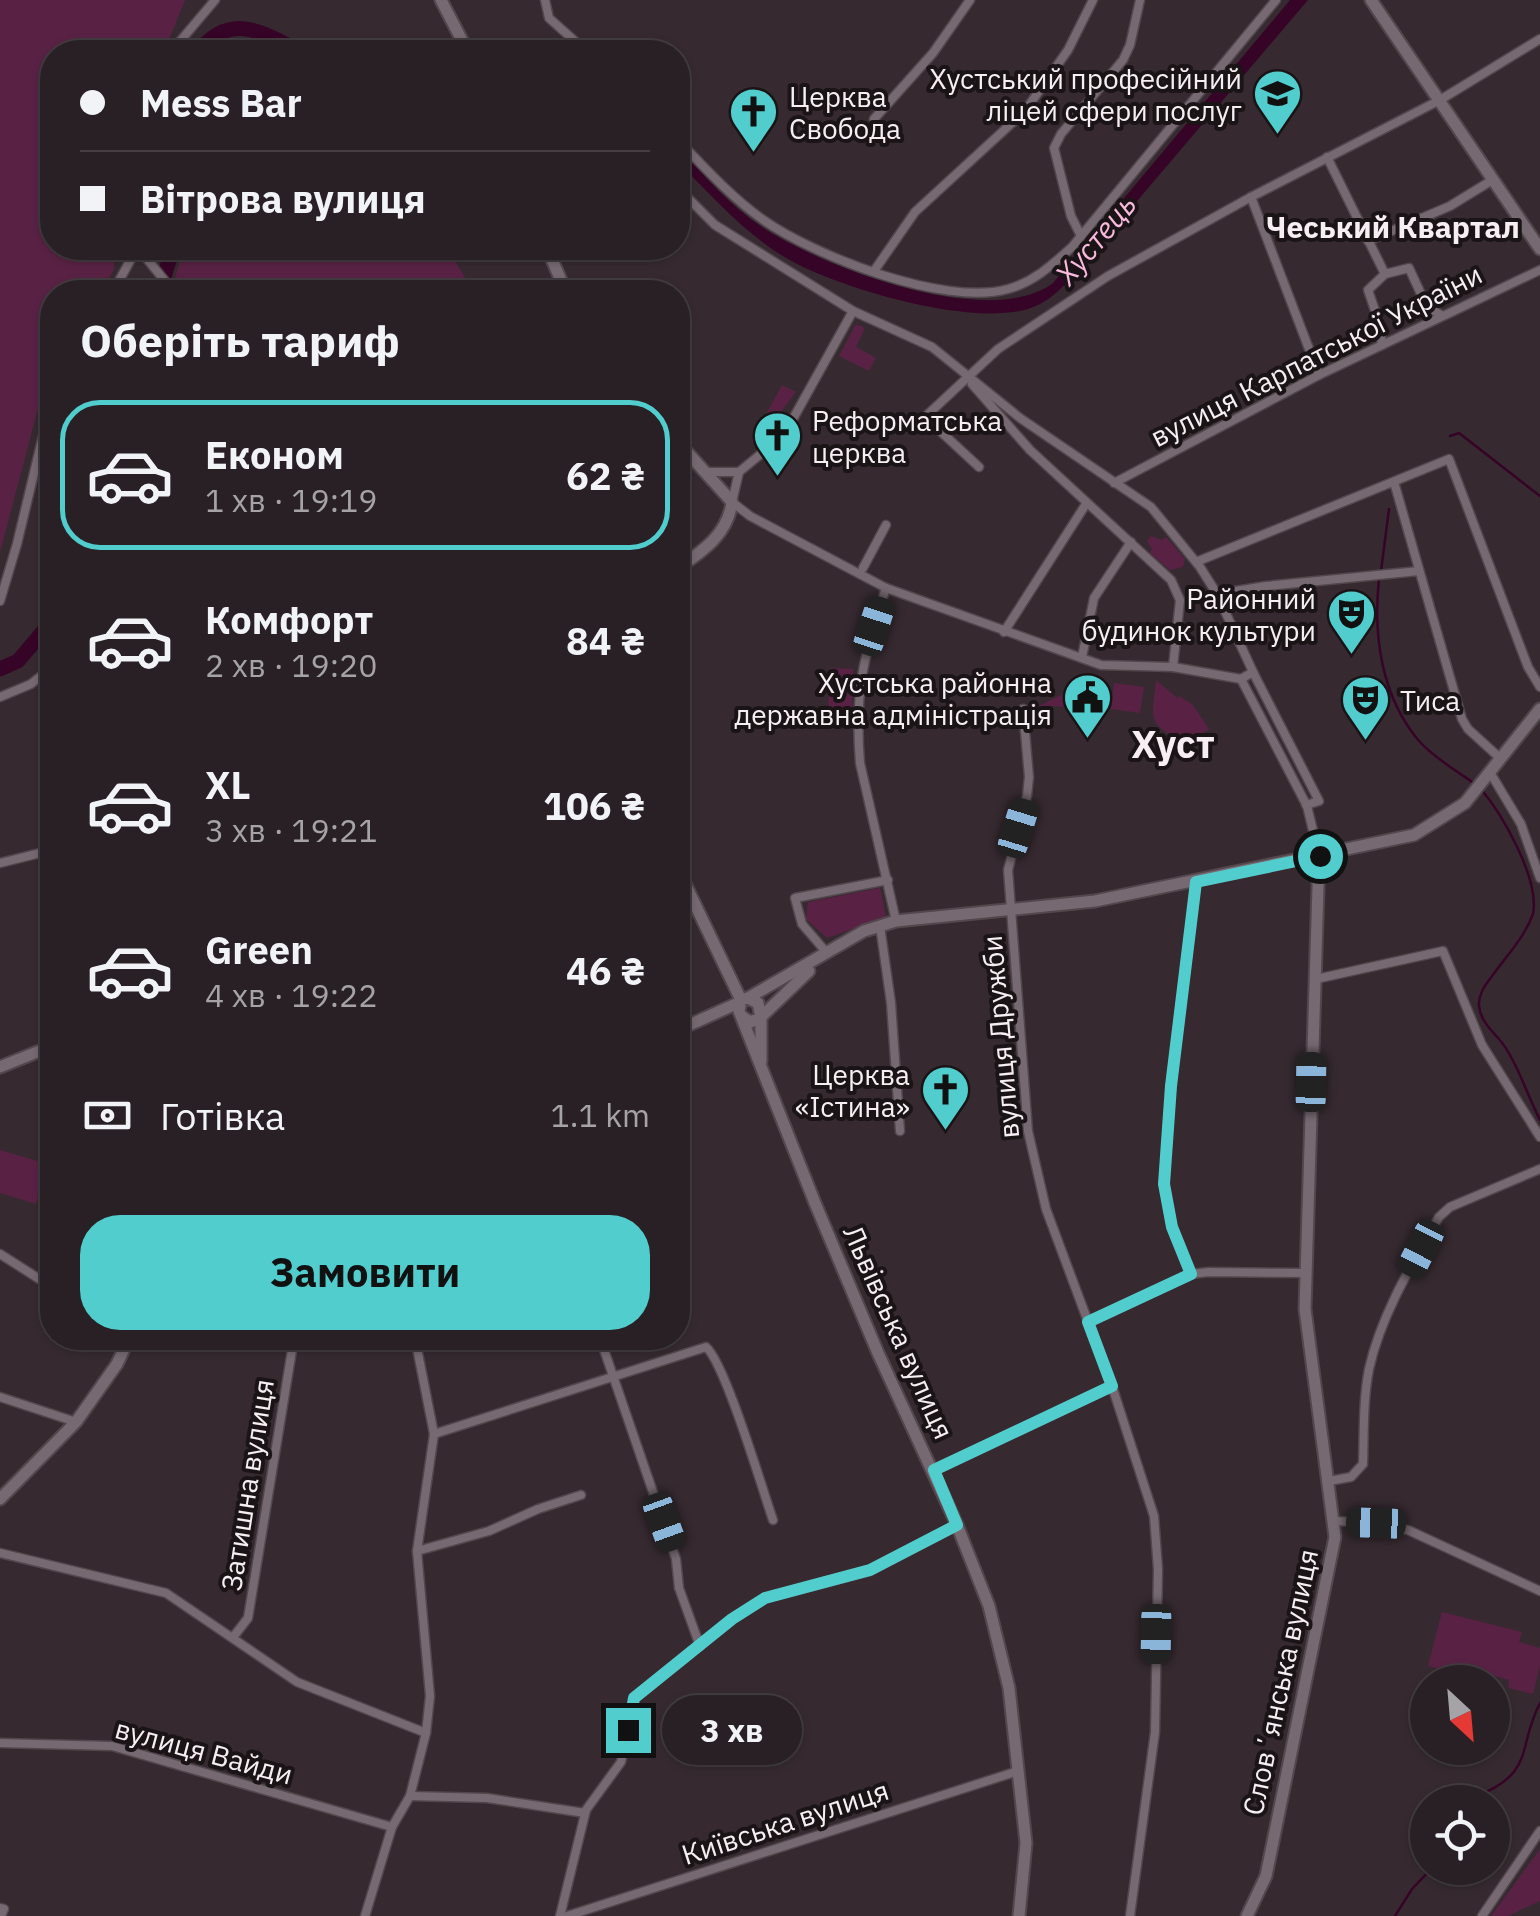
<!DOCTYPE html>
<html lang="uk">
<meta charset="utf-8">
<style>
body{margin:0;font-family:"IBM Plex Sans",sans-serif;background:#342d31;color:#f1f3f6;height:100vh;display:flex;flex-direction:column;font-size:38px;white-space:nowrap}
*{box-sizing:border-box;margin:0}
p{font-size:32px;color:#a5a3a6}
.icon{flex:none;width:55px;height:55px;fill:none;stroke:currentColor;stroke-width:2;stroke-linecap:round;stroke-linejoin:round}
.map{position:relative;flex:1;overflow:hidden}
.details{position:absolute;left:40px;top:280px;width:650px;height:1070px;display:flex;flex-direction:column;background:#282024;border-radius:40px;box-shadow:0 2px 8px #0004,0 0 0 2px #443e41}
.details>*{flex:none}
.hud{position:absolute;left:40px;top:40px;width:650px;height:220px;border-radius:40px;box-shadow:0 2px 8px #0004,0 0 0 2px #443e41;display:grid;align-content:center;height:220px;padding:0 40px;background:#282024}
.needle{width:65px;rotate:154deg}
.buttons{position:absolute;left:1410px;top:1665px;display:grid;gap:20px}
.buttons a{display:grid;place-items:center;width:100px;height:100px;border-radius:50%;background:#282024;box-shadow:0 2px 8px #0004,0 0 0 2px #443e41;font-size:50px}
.end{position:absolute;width:45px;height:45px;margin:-22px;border:12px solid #52cdcd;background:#111;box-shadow:0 0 0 5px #111}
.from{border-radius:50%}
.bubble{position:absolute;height:70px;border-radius:35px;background:#282024;box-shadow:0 2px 8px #0004,0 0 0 2px #443e41;font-size:32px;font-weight:700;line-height:70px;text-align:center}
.car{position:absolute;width:30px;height:60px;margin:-30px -15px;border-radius:12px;box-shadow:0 0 8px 2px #0007;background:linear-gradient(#222 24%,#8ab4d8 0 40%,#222 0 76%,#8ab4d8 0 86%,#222 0)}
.hud b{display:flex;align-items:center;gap:35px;height:95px;font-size:38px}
.hud b+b{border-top:2px solid #443e41}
.hud i{width:25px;height:25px;background:#f1f3f6}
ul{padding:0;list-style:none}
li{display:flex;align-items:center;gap:30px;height:150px;margin:0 20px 15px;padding:0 20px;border:5px solid transparent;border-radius:40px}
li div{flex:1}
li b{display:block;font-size:38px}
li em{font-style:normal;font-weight:700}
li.selected{border-color:#52cdcd}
li>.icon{width:90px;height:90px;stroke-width:1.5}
h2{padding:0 40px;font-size:45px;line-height:120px}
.pay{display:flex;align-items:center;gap:25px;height:110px;padding:0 40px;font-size:38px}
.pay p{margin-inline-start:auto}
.cta{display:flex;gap:20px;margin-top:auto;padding:20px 40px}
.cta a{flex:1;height:115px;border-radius:40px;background:#52cdcd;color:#111;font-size:40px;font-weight:700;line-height:115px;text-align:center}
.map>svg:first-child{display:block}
.green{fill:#592244}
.water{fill:#360426}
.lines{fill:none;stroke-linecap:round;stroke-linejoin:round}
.stream{stroke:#360426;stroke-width:2.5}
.river{stroke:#360426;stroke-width:15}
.street-casing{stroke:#51474c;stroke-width:11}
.secondary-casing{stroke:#51474c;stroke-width:15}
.street{stroke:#776971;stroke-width:8}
.secondary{stroke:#776971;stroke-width:11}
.route{stroke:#52cdcd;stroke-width:12}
.labels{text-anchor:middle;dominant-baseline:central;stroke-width:8;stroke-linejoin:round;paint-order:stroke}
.poi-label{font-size:28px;fill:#f6eef2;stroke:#1a1417;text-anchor:end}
.street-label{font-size:28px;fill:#f6eef2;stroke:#1a1417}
.neighbourhood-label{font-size:30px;font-weight:bold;fill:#f6eef2;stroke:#1a1417}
.water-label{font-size:30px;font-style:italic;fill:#f8badc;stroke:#1a1417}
.district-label{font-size:38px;font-weight:bold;fill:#f6eef2;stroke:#1a1417}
</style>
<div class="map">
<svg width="1540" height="1916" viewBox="0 0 1540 1916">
<rect width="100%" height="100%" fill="#362a30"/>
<g class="green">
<path d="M0,0H185L164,52H52V248H114V269L101,292H52V379L40,401L0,552Z"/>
<path d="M184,248H447L474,292H284L257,283L249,292H189L175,278Z"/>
<path d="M856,324L865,328L856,347L876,358L869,371L839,356Z"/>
<path d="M782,385L796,392L760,439L751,442Z"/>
<path d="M1151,536L1162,540L1166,537L1185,559L1183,567L1170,570L1150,553L1152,549L1147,541Z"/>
<path d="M830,668L853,669L852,714L828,713Z"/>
<path d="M1094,678L1091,707L1039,706Z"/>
<path d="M1156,680L1177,698L1179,696L1193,705L1209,729L1186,745C1148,721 1151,725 1156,680Z"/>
<path d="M1114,683L1144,687L1140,713L1111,709Z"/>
<path d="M880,888L886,917L827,938L806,919L808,902Z"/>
<path d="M0,1150L48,1164L36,1204L0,1193Z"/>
<path d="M1442,1612L1522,1632L1519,1642L1540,1648V1666L1533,1694L1508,1688L1509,1680L1469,1669L1466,1676L1428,1666Z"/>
<path d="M1540,1849V1901L1508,1916H1491Z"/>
</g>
<path class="water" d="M1290,0H1308L1076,273C1062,288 1048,303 1028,309C971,326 852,291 799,265C751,241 715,199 678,162V148C704,175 730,206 762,227C822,267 989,331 1053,283Z"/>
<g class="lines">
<g class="stream">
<path d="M1450,436L1459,433L1540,496"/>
<path d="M1381,571L1389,509"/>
<path d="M1379,579C1373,635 1381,696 1419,741C1434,758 1457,771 1475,784"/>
<path d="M1481,789C1502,814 1540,879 1533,914C1525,936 1509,953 1495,972C1488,982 1478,992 1479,1006C1480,1019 1490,1029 1498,1038C1515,1056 1528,1097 1540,1120"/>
<path d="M1472,1802L1475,1797C1537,1772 1516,1749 1540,1703"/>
<path d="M1395,1916L1412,1889L1432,1868"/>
</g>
<g class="river">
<path d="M198,52C231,11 261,32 301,52"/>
<path d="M159,292L173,248"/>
<path d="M0,669L18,661L52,621"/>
</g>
<defs>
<g id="street">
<path d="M545,0L549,18L587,52"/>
<path d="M171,52L215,0"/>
<path d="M874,119L933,53L970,0"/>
<path d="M678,140C704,167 731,197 762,219C814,256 945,307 1008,289C1034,282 1053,264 1072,247L1276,0"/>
<path d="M1327,157L1385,274"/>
<path d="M678,188L715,225L853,311L932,347L1020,418L1151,507L1200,567L1217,594L1253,672"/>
<path d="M1251,197L1319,375"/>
<path d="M1081,236L1071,216L1054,148L1061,134L1123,60L1130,45L1140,0"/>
<path d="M1368,241L1450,206L1494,179"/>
<path d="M138,248L174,292"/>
<path d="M874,271L915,212L1025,111L1068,50L1093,0"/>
<path d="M113,292L137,248"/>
<path d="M1382,345L1380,325L1368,290L1385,274L1409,268L1427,307L1441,315"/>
<path d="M972,384L1030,450L1171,580L1180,600L1173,667"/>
<path d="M979,467L925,417L998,349L1108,276L1251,197L1440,100L1540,39"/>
<path d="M705,472H739L784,435L853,311"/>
<path d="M739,472L732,502L750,516L886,588L1101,665L1173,667L1241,679L1307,806L1319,855"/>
<path d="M1394,482L1462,719L1468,729L1501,759"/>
<path d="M1114,483L1319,375L1540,270"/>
<path d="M1196,562L1449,459L1528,667L1540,687"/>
<path d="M863,568L886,525"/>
<path d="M886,588C864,655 854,691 860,763L896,921"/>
<path d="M1217,594L1266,586L1419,571"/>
<path d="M0,601L17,544L52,398"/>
<path d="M1004,632L1086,504"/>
<path d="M1082,657L1094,598L1131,542"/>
<path d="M1241,679L1253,672L1258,682L1319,801L1306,805"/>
<path d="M0,697L31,684L52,667"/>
<path d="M1023,709L1029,777L1027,796L1008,870L1028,1131L1046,1209L1112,1386L1154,1516L1158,1569L1155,1732L1130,1916"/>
<path d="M1491,774L1521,824L1540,878"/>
<path d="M0,863L52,850"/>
<path d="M880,926L891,1003L900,1131"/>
<path d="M827,953L802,924L795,898L888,880"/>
<path d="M1316,979L1443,951L1482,1045L1540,1137"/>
<path d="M0,1254L52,1287"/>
<path d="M1191,1274L1172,1227L1164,1184L1171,1086L1196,882"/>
<path d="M1088,1322L1191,1274L1209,1272L1305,1273"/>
<path d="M600,1338L676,1559L679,1588L700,1646"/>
<path d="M0,1397L76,1422"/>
<path d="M434,1434L706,1347C725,1363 762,1488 773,1520"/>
<path d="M934,1470L1112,1386"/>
<path d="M1329,1481L1351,1477L1363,1464C1364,1432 1363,1400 1369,1369C1381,1315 1412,1264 1439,1217L1450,1207L1540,1169"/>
<path d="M1335,1521L1376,1523L1408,1530L1540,1591"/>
<path d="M417,1551L489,1531L538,1509L581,1495"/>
<path d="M0,1553L166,1593L297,1682L426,1733"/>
<path d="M234,1636L248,1618L294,1338"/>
<path d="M0,1743L112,1746L392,1827"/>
<path d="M410,1796L487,1798L585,1813"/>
<path d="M0,1908L4,1909L1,1916"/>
<path d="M365,1916L392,1827L410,1796L426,1733L430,1696L417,1551L434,1434L415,1338"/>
<path d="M560,1916L586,1810L621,1762L635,1698L732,1619L765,1598L870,1571L957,1525"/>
<path d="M567,1916L1018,1771"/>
<path d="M1482,1916L1540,1831"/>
</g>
<g id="secondary">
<path d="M441,0L468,52"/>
<path d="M1371,0L1540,249"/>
<path d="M547,248L566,292"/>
<path d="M678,442L732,502C728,534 703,551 678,568"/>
<path d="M678,869L741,1000"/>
<path d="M748,998L864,931L896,921L1095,901L1414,835L1465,803L1540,709"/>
<path d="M762,1016L809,971"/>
<path d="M743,1017L750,1022L761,1018L758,1003L748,998L741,1000L739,1011L815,1203L878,1353L957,1525L989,1606L1009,1688L1026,1843L1019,1916"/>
<path d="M678,1030L738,1003"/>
<path d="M761,1061V1018"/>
<path d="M0,1067L52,1046"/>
<path d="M0,1499L76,1422L117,1364L129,1338"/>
<path d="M1247,1916L1266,1876L1335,1537L1305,1309L1319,855"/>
</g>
</defs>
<use href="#street" class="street-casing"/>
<use href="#secondary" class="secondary-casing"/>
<use href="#street" class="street"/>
<use href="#secondary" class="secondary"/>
</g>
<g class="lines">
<path class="route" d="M628,1730L634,1698L732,1619L765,1598L870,1570L957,1525L934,1470L1112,1386L1088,1322L1191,1274L1172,1227L1164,1184L1171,1086L1196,882L1320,856"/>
</g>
<defs>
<symbol id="university-pin" viewBox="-11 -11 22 30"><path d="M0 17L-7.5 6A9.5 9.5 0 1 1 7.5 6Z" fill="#52cdcd" stroke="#1a1417"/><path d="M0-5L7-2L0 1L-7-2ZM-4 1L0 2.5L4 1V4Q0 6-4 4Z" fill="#111"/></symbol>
<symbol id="church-pin" viewBox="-11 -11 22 30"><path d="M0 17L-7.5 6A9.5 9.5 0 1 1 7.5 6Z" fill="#52cdcd" stroke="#1a1417"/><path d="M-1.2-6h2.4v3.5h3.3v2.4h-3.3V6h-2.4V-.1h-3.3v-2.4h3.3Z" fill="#111"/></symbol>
<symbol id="theatre-pin" viewBox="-11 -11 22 30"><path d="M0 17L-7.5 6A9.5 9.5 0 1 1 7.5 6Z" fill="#52cdcd" stroke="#1a1417"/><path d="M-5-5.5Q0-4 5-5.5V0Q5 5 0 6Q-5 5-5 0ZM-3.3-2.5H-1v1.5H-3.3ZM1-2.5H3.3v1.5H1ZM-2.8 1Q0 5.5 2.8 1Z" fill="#111"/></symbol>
<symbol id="civic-pin" viewBox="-11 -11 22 30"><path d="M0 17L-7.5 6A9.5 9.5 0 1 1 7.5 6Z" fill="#52cdcd" stroke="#1a1417"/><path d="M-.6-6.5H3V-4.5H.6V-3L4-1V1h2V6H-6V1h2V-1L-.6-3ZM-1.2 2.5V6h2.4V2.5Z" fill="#111"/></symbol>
</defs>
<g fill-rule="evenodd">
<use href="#university-pin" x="1250" y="66" width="55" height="75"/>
<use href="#church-pin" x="726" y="84" width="55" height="75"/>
<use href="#church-pin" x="750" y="408" width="55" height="75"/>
<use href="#theatre-pin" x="1324" y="586" width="55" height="75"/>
<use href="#civic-pin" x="1060" y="670" width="55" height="75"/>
<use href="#theatre-pin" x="1338" y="672" width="55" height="75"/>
<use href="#church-pin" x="918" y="1062" width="55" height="75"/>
</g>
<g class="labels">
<g class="poi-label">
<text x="1242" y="78">Хустський професійний<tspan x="1242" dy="32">ліцей сфери послуг</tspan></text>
<text x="789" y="96" text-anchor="start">Церква<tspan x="789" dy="32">Свобода</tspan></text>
<text x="812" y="420" text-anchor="start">Реформатська<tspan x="812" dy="32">церква</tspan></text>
<text x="1316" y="598">Районний<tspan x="1316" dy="32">будинок культури</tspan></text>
<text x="1052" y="682">Хустська районна<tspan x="1052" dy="32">державна адміністрація</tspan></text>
<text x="1400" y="700" text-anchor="start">Тиса</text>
<text x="910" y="1074">Церква<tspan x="910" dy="32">«Істина»</tspan></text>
</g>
<g class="street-label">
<text transform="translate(1316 355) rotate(-27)">вулиця Карпатської України</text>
<text transform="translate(1000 1037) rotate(-95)">вулиця Дружби</text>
<text transform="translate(899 1332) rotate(66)">Львівська вулиця</text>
<text transform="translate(247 1485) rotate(-81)">Затишна вулиця</text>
<text transform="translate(1280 1682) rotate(-78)">Словʼянська вулиця</text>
<text transform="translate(204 1751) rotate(15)">вулиця Вайди</text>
<text transform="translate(785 1822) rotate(-18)">Київська вулиця</text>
</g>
<g class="neighbourhood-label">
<text x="1393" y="226">Чеський Квартал</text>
</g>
<g class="water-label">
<text transform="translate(1095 239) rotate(-50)">Хустець</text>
</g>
<g class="district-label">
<text x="1173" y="743">Хуст</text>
</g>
</g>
</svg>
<div class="buttons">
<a><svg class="needle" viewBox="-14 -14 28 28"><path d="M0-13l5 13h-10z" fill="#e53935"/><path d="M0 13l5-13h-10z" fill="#a5a3a6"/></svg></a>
<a><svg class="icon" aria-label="locate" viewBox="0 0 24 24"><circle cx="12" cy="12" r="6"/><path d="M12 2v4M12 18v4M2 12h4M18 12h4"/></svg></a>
</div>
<i class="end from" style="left:1320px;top:856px"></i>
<i class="end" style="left:628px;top:1730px"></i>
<div class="bubble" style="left:662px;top:1695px;width:140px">3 хв</div>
<i class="car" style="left:874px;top:626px;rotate:18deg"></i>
<i class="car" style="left:1018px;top:828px;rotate:17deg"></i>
<i class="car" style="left:1311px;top:1082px;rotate:1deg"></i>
<i class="car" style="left:1421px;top:1249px;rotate:207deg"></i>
<i class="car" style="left:664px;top:1522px;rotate:160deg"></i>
<i class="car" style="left:1376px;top:1523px;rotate:272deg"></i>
<i class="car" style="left:1156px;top:1634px;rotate:181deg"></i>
<div class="hud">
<b><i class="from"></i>Mess Bar</b>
<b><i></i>Вітрова вулиця</b>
</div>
<section class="details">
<h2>Оберіть тариф</h2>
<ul>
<li class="selected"><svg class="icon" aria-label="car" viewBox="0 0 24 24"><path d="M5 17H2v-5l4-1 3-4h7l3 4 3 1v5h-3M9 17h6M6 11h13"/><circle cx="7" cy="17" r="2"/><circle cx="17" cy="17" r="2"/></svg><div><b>Економ</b><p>1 хв · 19:19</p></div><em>62 ₴</em></li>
<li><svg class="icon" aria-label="car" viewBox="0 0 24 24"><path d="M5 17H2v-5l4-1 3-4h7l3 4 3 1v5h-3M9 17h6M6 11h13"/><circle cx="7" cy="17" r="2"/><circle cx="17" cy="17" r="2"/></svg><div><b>Комфорт</b><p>2 хв · 19:20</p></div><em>84 ₴</em></li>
<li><svg class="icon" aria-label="car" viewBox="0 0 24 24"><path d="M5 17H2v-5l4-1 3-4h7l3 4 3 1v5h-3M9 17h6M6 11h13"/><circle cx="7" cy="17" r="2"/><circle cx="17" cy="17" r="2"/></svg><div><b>XL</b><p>3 хв · 19:21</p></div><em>106 ₴</em></li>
<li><svg class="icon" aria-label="car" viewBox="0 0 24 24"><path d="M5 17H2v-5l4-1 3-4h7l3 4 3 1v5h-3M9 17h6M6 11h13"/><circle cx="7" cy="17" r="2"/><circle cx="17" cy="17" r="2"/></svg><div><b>Green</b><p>4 хв · 19:22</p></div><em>46 ₴</em></li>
</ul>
<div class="pay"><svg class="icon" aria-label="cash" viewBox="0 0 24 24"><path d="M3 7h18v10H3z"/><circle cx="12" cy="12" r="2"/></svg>Готівка<p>1.1 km</p></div>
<div class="cta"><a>Замовити</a></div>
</section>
</div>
